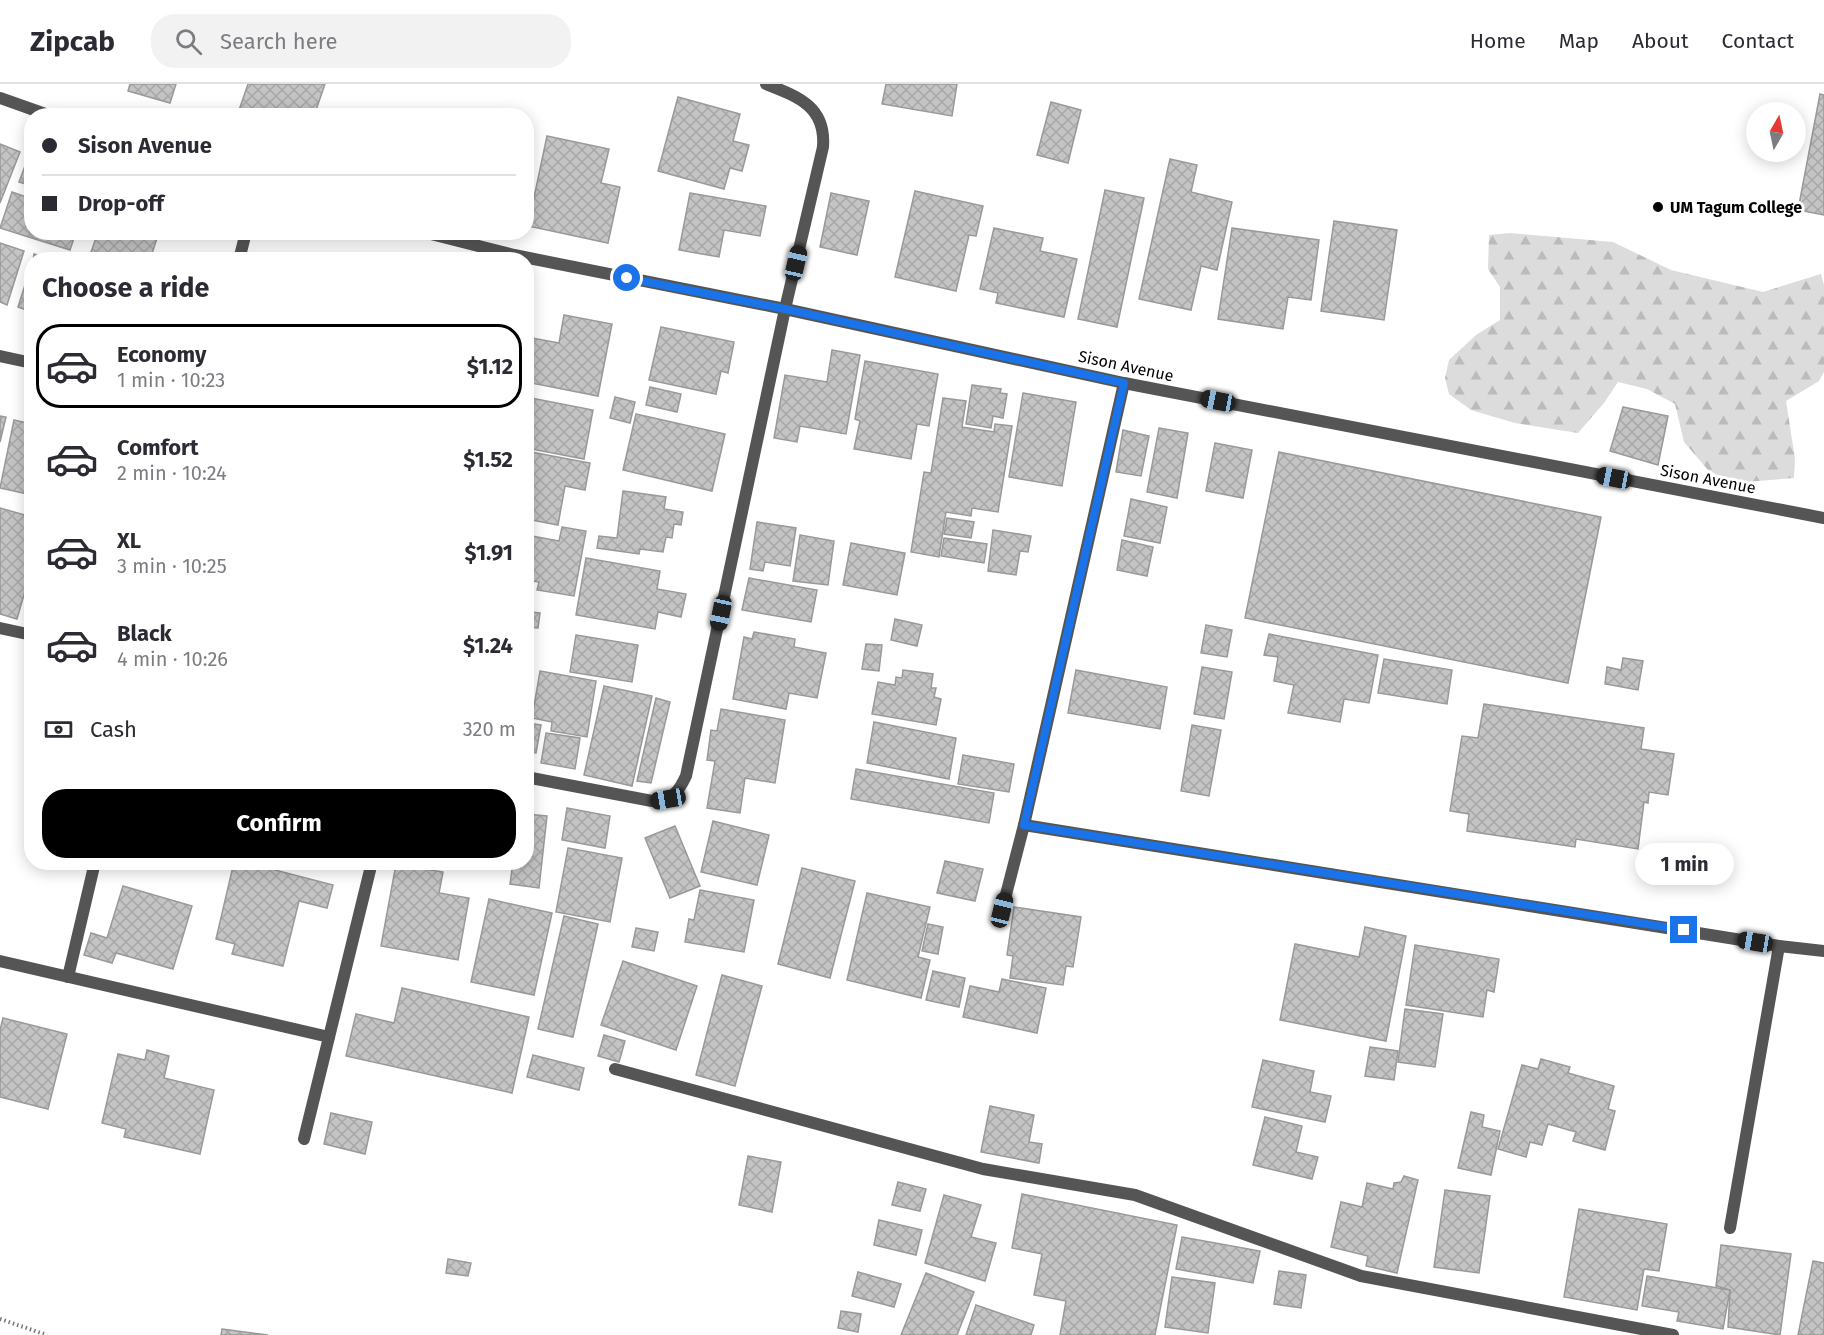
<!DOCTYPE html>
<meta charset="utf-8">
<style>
body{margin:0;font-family:"Fira Sans",sans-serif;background:#f2f2f3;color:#2b2b33;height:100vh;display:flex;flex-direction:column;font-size:22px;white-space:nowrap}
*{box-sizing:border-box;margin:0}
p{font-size:20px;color:#7c7c81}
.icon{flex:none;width:33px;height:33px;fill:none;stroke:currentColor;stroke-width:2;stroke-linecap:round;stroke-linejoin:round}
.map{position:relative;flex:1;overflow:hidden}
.sheet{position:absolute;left:24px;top:168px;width:510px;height:618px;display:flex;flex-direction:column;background:#fff;border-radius:24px;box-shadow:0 3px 15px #0003}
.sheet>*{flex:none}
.banner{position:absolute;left:24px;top:24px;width:510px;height:132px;border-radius:24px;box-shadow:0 3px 15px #0003;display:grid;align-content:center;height:132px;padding:0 18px;background:#fff}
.needle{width:39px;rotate:9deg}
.controls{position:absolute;left:1746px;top:18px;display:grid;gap:12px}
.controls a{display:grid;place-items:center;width:60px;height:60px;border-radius:50%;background:#fff;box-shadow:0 3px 15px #0003;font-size:30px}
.end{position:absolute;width:27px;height:27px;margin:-14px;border:8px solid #1a73e8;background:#fff;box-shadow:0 0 0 3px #fff}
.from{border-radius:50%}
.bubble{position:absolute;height:42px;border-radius:21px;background:#fff;box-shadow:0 3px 15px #0003;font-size:20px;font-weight:700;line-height:42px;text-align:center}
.car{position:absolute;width:18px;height:36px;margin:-18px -9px;border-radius:8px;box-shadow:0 0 4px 2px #0007;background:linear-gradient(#222 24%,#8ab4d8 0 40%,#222 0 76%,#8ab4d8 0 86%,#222 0)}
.banner b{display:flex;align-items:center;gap:21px;height:57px;font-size:22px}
.banner b+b{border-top:2px solid #e1e1e2}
.banner i{width:15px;height:15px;background:#2b2b33}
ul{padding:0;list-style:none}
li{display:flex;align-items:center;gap:18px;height:84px;margin:0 12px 9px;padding:0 6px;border:3px solid transparent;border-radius:24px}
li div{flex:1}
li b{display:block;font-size:22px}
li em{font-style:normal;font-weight:700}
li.on{border-color:#000}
li>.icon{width:54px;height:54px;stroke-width:1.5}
h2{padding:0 18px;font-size:27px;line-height:72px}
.pay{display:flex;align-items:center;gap:15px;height:66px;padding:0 18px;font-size:22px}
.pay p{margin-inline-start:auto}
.button{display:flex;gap:12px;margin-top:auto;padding:12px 18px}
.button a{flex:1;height:69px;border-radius:24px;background:#000;color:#fff;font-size:24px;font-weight:700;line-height:69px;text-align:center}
header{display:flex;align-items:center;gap:36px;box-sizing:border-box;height:84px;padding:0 30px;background:#fff;border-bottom:2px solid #e1e1e2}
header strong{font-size:28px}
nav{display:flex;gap:33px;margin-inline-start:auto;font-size:21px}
.search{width:420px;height:54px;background:#f2f2f3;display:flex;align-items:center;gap:15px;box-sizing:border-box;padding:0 21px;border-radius:24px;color:#7c7c81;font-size:22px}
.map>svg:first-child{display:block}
.forest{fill:url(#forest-firs)}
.building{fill:url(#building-cross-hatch);stroke:#999;stroke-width:1.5}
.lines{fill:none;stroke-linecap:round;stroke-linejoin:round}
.path{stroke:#777;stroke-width:4;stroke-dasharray:1.5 3;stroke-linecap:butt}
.lane{stroke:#555;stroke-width:12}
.street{stroke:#555;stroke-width:12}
.route{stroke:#1a73e8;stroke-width:8}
.poi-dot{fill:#000;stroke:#fff;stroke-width:2}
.labels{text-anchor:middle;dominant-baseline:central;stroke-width:6;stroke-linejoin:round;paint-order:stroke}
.poi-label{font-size:16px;font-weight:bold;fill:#000;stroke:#fff;text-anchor:start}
.street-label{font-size:16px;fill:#000;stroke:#fff}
</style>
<header>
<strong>Zipcab</strong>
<div class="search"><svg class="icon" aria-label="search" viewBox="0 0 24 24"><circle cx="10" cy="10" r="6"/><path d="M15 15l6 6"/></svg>Search here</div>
<nav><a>Home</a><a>Map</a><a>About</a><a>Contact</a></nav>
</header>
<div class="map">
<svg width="1824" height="1251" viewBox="0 0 1824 1251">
<defs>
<pattern id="forest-firs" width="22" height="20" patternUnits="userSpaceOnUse" patternTransform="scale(1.5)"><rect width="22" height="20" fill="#dcdcdc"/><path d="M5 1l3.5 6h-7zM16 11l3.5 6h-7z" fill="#bbb"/></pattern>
<pattern id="building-cross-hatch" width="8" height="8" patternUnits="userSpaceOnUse" patternTransform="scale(1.5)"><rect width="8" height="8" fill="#c4c4c4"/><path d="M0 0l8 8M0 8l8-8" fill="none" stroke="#a7a7a7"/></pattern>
</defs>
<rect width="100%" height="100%" fill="#fff"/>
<path class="forest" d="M1510,149L1613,158L1671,186L1763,208L1821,190L1824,201V288L1819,297L1786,317L1795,375L1794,394L1733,399L1708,386L1684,358L1675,320L1647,305L1618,298L1604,319L1578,349L1515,339L1471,326L1449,310L1445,294L1449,276L1476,251L1500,236V203L1488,185L1489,151Z"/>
<g class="building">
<path d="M130,0H176L170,19L128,7Z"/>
<path d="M248,0H325L314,32H237Z"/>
<path d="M886,0H957L952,32L882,20Z"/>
<path d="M1820,10L1824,11V131L1798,126Z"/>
<path d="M678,13L740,30L733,57L749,61L742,87L730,84L724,105L658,87Z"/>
<path d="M1051,18L1081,26L1068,79L1037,71Z"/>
<path d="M547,52L609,65L601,99L620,103L608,159L528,142Z"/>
<path d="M0,60L20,68L0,119Z"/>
<path d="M28,74L32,75V102L19,98Z"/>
<path d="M1170,75L1197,81L1191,108L1232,118L1217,186L1201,182L1191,226L1139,215Z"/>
<path d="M1105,106L1144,114L1117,243L1078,235Z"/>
<path d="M915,107L983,122L976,152L969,151L956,207L895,193Z"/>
<path d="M12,108L32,115V148H76L70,166L0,144Z"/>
<path d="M690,109L766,122L760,152L724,146L719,173L679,166Z"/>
<path d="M831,109L869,117L857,171L820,163Z"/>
<path d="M1334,137L1397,146L1384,236L1321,227Z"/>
<path d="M994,144L1043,154L1040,167L1077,175L1064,233L996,219L998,209L980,205Z"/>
<path d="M1232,144L1319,156L1311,216L1288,213L1283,245L1218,235Z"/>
<path d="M98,148H159L150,176H94L89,174Z"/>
<path d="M0,159L24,167L7,221L0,218Z"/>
<path d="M34,170L52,176H33Z"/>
<path d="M32,179V228L18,223Z"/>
<path d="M564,231L612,240L598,312L526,298V253L559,259Z"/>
<path d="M661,243L734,258L728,289L721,287L716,310L649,296Z"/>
<path d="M832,266L860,271L846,350L800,342L797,358L774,354L785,291L827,298Z"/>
<path d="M865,277L938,290L929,342L917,340L911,375L854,365L860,337L855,335Z"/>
<path d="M972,301L1001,305L1000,309L1007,310L1003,334L993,332L991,344L966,340Z"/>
<path d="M650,303L681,310L677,328L646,321Z"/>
<path d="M1023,309L1076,318L1062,402L1009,393Z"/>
<path d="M526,313L593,326L584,375L526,364Z"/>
<path d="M615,313L635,318L630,339L610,334Z"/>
<path d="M943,314L966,317L962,343L994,348L995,340L1012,342L998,428L972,424L971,432L946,428L939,473L911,468L924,388L931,389Z"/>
<path d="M1623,323L1668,332L1658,381L1610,367Z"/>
<path d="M636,330L725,350L712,407L623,386Z"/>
<path d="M0,332L6,333L0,358Z"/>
<path d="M14,336L32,340V411L0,404Z"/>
<path d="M1159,344L1188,349L1177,414L1147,408Z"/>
<path d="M1123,346L1149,352L1141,392L1116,388Z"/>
<path d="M1215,359L1252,366L1243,414L1206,407Z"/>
<path d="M526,367L590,379L585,406L565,402L558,441L526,435Z"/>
<path d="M1279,368L1601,433L1568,599L1245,534Z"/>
<path d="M623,407L666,413L664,425L683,428L681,441L674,440L672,454L666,453L663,468L640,465L639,470L597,464L599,452L617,454Z"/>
<path d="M1131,415L1167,423L1160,459L1124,452Z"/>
<path d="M0,424L32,433V483L17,535L0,530Z"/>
<path d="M947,434L974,438L971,454L944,450Z"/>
<path d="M757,438L796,444L790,482L765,478L763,487L750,485Z"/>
<path d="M562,443L586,447L574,512L537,506L539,498L526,496V451L559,457Z"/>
<path d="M993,446L1031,452L1028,468L1020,467L1016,491L988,487Z"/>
<path d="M800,451L834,457L828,501L793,497Z"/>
<path d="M944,454L987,460L984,479L941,472Z"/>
<path d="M1122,456L1153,463L1147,492L1117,486Z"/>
<path d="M851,459L905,469L897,511L843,501Z"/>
<path d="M586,474L660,487L657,505L686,510L681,533L658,528L655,545L576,531Z"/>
<path d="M749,494L817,506L811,538L742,526Z"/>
<path d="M531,528L540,529L538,544L528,543Z"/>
<path d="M895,535L922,541L917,562L891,556Z"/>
<path d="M1206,541L1232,546L1227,573L1201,569Z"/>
<path d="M754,548L795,555L794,563L826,569L817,614L789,609L786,625L733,615L744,553L752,555Z"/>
<path d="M1269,550L1378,571L1369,619L1344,615L1340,638L1288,629L1294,601L1274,597L1278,573L1264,571Z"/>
<path d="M576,551L638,561L632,598L570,588Z"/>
<path d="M526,556L532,557L530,570H526Z"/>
<path d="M866,560L882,561L879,587L862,585Z"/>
<path d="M1623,574L1643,577L1638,606L1605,600L1607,583L1621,586Z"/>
<path d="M1384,575L1452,586L1447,620L1378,609Z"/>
<path d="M1202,583L1232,588L1224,635L1194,630Z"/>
<path d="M903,586L933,590L931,604H936L934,613L941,615L936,641L872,630L878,598L895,601L896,593L902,594Z"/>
<path d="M1076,586L1167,603L1160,645L1068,629Z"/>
<path d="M540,587L596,597L587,653L551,647L552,638L532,634Z"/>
<path d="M526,592L533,593L531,601L526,600Z"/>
<path d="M604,602L652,612L632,702L584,691Z"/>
<path d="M656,614L670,618L651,699L637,697Z"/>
<path d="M1484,620L1644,644L1641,665L1674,670L1668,711L1649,708L1648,719L1644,718L1638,765L1576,755L1575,763L1467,747L1469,730L1450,727L1462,652L1478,654Z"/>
<path d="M721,625L785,636L775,699L745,694L740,729L707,724L715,677L707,676L711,646L717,647Z"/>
<path d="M874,638L956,654L949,695L867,679Z"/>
<path d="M526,639L541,641L536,669L526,668Z"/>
<path d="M1192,641L1221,646L1209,712L1181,707Z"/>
<path d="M546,649L580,654L575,685L541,679Z"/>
<path d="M963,671L1014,680L1009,708L958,700Z"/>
<path d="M856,685L994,709L989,739L851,715Z"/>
<path d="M567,724L610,732L605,764L562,756Z"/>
<path d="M526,730L547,732L539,804L510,800L512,785L490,782L491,778H526Z"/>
<path d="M713,737L769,751L757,801L701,788Z"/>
<path d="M675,742L700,802L670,814L645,754Z"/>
<path d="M568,764L622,774L610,838L556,828Z"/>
<path d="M945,777L983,785L975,817L937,809Z"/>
<path d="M234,778H244L333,801L327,824L299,817L283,882L232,870L235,860L216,855Z"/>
<path d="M396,780L443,788L439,809L469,814L458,876L381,862Z"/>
<path d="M802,784L855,797L830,894L778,880Z"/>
<path d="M123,802L192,822L173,885L116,869L112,879L84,871L91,849L107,854Z"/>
<path d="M700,806L754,816L744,868L685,858L689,835L694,836Z"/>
<path d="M867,809L930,823L918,873L930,876L921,914L847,896Z"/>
<path d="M489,815L552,829L534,911L471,898Z"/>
<path d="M1014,823L1081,833L1073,883L1066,882L1063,901L1010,894L1013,872L1007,871Z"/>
<path d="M564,832L598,840L573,953L538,945Z"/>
<path d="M928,840L943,843L938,870L922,867Z"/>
<path d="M1365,843L1406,852L1386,957L1280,936L1295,860L1359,873Z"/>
<path d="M636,844L658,848L654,867L632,863Z"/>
<path d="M1415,861L1499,875L1494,908L1487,906L1483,933L1406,921Z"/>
<path d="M623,877L697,902L676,966L601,941Z"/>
<path d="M933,887L965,894L959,923L926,916Z"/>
<path d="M722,891L762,902L735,1002L696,991Z"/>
<path d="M1002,895L1046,904L1037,949L963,933L970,902L999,908Z"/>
<path d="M402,904L529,933L512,1009L346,972L356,930L394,939Z"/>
<path d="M1405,925L1443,930L1435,983L1398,978Z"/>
<path d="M3,934L67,950L48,1025L0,1013V946Z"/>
<path d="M604,951L625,957L619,978L598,972Z"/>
<path d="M1370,963L1398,967L1394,996L1365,992Z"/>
<path d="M147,966L169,972L164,994L214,1006L200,1070L124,1053L126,1045L102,1039L118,970L145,976Z"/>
<path d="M533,971L584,984L579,1006L527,993Z"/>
<path d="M1541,975L1570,983L1568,989L1614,1002L1608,1025L1615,1027L1605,1066L1573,1057L1576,1048L1548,1040L1542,1061L1530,1058L1526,1073L1498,1065L1522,981L1538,985Z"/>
<path d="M1263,976L1314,987L1310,1008L1331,1012L1325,1038L1252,1023Z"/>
<path d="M990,1022L1034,1031L1029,1058L1042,1060L1039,1079L981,1068Z"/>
<path d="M1471,1028L1484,1031L1482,1043L1500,1047L1491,1091L1458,1084Z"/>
<path d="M331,1029L372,1038L365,1070L324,1060Z"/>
<path d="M1265,1033L1302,1042L1296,1068L1318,1073L1312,1095L1253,1081Z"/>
<path d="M748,1072L781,1078L772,1128L739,1121Z"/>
<path d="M1404,1092L1418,1096L1397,1189L1366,1182L1368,1172L1331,1163L1341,1118L1362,1123L1367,1099L1393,1105L1394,1099L1401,1098Z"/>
<path d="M898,1098L926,1105L920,1127L892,1121Z"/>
<path d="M1445,1106L1490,1112L1479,1189L1434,1183Z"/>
<path d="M1022,1110L1177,1141L1155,1251H1060L1066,1217L1034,1211L1042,1170L1012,1164Z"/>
<path d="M944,1111L981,1121L971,1153L996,1159L985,1197L925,1179Z"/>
<path d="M1579,1125L1667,1140L1659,1187L1644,1185L1637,1226L1564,1213Z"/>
<path d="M879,1136L922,1146L916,1171L874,1161Z"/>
<path d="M1182,1153L1260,1167L1253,1199L1176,1185Z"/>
<path d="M1721,1161L1791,1170L1780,1251L1728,1243L1730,1206L1716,1202Z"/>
<path d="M448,1175L471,1179L468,1192L446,1189Z"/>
<path d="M1813,1177L1824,1179V1251H1798Z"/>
<path d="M1279,1187L1306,1191L1301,1224L1274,1220Z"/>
<path d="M858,1188L901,1200L894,1223L852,1212Z"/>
<path d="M926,1189L974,1208L957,1251H901Z"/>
<path d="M1647,1192L1730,1206L1723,1245L1677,1237L1679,1228L1642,1222Z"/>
<path d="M1172,1193L1215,1199L1208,1249L1165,1243Z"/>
<path d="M976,1221L1034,1241L1031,1251H966Z"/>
<path d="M841,1227L861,1230L858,1248L838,1244Z"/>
<path d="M222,1245L268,1251H221Z"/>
</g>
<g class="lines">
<path class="path" d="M0,1235L47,1251"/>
<path class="lane" d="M1730,1144L1779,862"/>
<g class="street">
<path d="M0,14L51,32"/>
<path d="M423,148L514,171L785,225L1124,299L1824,434"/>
<path d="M239,176L246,148"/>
<path d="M0,272L32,279"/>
<path d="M0,544L32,551"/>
<path d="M526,693L652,717C673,714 677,711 686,692L785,225L823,63C826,23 799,13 766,0"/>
<path d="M1024,741L1779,862L1824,867"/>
<path d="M1002,826L1024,741L1124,299"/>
<path d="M0,877L329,953"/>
<path d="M68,893L95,778"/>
<path d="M615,985L983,1085L1135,1111L1361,1192L1673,1251"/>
<path d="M304,1055L372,778"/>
</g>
</g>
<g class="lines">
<path class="route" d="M627,194L785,225L1124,299L1024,741L1684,846"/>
</g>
<circle class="poi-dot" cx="1658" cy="123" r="6"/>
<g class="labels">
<g class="poi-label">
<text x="1670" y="123">UM Tagum College</text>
</g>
<g class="street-label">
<text transform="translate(1126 282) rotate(12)">Sison Avenue</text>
<text transform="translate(1708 395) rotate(11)">Sison Avenue</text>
</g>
</g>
</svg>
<div class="controls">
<a><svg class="needle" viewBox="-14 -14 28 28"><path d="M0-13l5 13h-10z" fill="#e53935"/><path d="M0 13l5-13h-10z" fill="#7c7c81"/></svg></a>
</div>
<i class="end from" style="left:627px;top:194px"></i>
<i class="end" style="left:1684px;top:846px"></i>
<div class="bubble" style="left:1635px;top:759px;width:99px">1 min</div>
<i class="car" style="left:796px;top:179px;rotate:13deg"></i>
<i class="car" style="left:1218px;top:317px;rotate:281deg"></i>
<i class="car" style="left:1614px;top:394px;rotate:281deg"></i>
<i class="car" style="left:721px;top:529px;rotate:192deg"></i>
<i class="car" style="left:668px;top:715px;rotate:260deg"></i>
<i class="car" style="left:1002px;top:826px;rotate:14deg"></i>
<i class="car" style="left:1755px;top:858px;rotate:279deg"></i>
<div class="banner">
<b><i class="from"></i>Sison Avenue</b>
<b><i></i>Drop-off</b>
</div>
<section class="sheet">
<h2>Choose a ride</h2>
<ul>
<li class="on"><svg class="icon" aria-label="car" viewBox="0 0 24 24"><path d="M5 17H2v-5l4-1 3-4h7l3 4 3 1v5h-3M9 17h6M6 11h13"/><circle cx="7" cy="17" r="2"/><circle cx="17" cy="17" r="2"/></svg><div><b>Economy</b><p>1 min · 10:23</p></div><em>$1.12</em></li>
<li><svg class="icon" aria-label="car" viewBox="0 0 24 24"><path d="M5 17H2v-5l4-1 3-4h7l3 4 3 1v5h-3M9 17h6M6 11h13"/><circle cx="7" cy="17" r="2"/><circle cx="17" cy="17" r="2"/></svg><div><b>Comfort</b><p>2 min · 10:24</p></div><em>$1.52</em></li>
<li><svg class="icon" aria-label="car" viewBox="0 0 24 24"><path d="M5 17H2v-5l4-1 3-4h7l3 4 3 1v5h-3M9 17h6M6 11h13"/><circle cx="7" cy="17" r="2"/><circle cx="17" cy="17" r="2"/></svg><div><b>XL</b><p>3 min · 10:25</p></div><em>$1.91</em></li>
<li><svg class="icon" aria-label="car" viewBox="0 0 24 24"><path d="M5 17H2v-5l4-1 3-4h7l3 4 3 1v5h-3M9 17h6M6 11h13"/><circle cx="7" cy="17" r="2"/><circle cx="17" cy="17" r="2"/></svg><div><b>Black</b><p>4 min · 10:26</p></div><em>$1.24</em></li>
</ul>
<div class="pay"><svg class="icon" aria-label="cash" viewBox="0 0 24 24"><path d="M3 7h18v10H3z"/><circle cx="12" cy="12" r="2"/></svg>Cash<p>320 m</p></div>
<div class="button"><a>Confirm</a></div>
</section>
</div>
